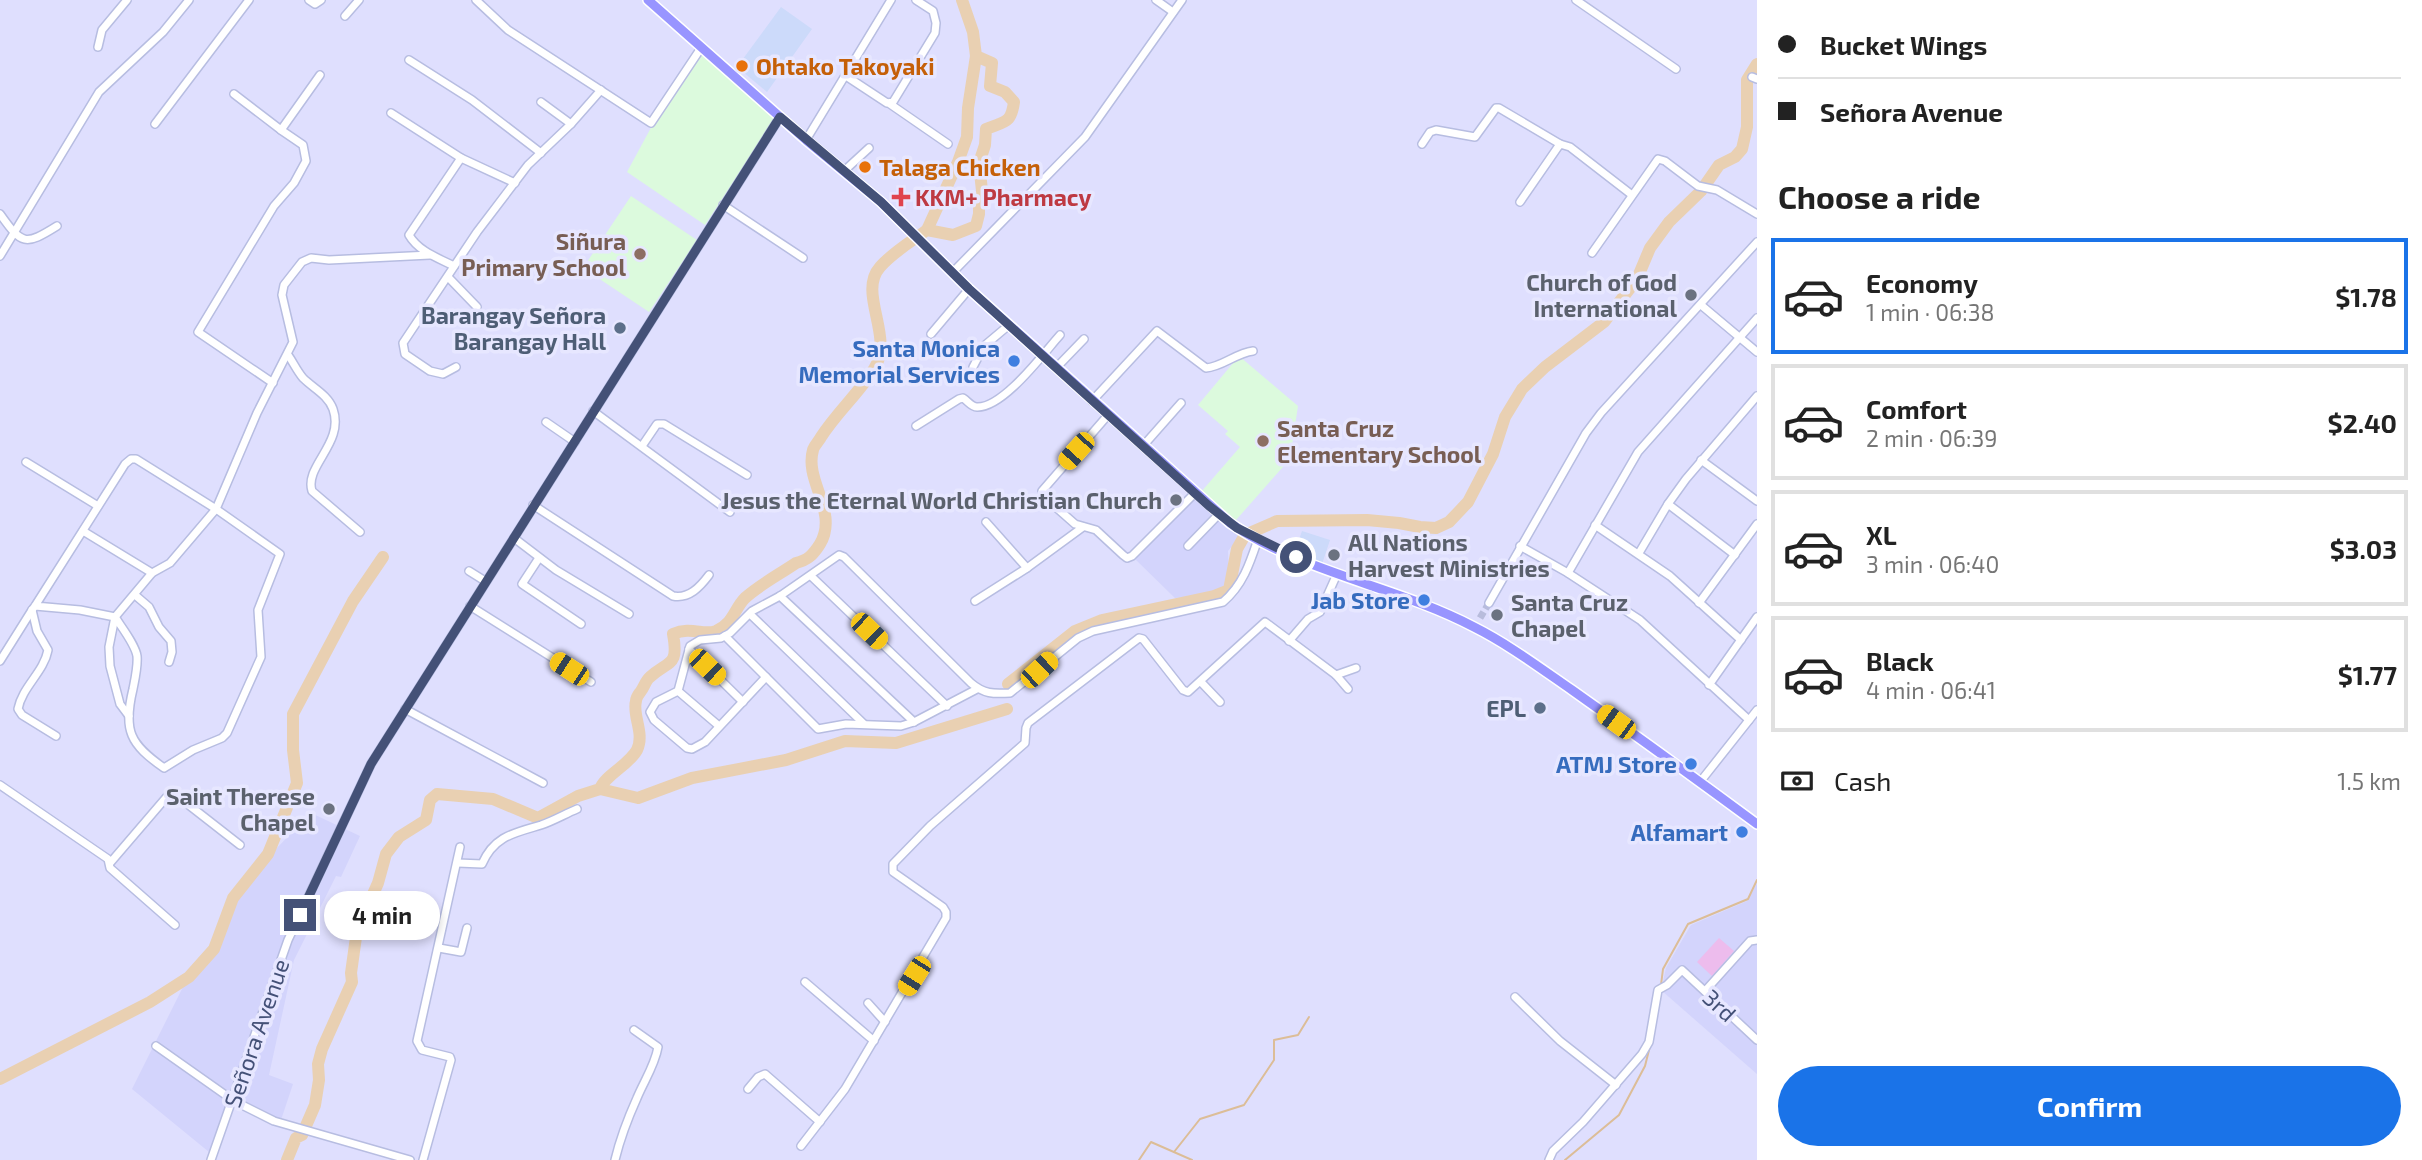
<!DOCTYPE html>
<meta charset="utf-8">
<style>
body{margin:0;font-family:"Exo 2",sans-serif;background:#f6f6f6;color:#222;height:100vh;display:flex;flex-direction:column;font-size:26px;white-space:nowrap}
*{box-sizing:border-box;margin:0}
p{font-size:23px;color:#767676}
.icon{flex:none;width:38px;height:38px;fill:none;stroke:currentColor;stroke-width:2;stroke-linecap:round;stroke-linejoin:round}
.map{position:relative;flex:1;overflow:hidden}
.panel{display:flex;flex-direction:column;background:#fff;width:665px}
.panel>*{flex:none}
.hud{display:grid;align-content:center;height:154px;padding:0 21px;background:#fff}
.end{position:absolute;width:32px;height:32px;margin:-16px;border:9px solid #445177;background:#fff;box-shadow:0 0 0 4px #fff}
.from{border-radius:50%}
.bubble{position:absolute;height:49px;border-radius:24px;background:#fff;box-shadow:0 4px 10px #0003;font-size:23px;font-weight:700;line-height:49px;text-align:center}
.car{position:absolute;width:21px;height:42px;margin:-21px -10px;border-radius:9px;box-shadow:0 0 5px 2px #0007;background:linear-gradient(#f5c518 24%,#345 0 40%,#f5c518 0 76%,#345 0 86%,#f5c518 0)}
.hud b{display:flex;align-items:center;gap:24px;height:66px;font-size:26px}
.hud b+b{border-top:2px solid #e0e0e0}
.hud i{width:18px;height:18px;background:#222}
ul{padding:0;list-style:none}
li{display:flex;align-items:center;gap:21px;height:116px;margin:0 14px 10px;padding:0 7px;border:4px solid #e0e0e0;border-radius:0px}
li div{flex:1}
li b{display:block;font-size:26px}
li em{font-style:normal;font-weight:700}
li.current{border-color:#1a73e8}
li>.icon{width:63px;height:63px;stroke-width:1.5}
h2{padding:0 21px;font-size:32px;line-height:84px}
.pay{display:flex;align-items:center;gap:18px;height:77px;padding:0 21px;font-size:26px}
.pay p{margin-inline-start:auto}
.action{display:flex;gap:14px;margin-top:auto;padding:14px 21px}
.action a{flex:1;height:80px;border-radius:42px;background:#1a73e8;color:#fff;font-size:28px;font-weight:700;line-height:80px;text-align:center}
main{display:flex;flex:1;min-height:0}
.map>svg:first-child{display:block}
.residential{fill:#d3d4fc}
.commercial{fill:#ccdafa}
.education{fill:#dcfadd}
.green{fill:#edbced}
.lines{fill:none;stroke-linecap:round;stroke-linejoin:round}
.stream{stroke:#dcbd97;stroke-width:2}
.river{stroke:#e9d0b2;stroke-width:12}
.minor-tunnel{stroke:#b8bcdc;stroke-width:7;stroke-dasharray:7 3.5;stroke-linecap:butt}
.minor-casing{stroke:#b7bde1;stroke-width:10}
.major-casing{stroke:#fff;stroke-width:12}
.minor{stroke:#fff;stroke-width:7}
.major{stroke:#9895ff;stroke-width:9}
.route{stroke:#445177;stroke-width:9}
.food-dot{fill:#e8710a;stroke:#e7e7ff;stroke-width:2.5}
.health-dot{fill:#e0444e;stroke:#e7e7ff;stroke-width:2.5}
.education-dot{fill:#8d6e63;stroke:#e7e7ff;stroke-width:2.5}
.worship-dot{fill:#6b7280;stroke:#e7e7ff;stroke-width:2.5}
.service-dot{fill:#5c6f8a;stroke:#e7e7ff;stroke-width:2.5}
.shop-dot{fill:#3f7fe0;stroke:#e7e7ff;stroke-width:2.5}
.labels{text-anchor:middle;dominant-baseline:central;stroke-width:7;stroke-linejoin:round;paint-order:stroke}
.food-label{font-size:23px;font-weight:bold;fill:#c56008;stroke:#e7e7ff;text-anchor:start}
.health-label{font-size:23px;font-weight:bold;fill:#be3a42;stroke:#e7e7ff;text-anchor:start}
.education-label{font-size:23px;font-weight:bold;fill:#785e54;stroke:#e7e7ff;text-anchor:end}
.worship-label{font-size:23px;font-weight:bold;fill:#5b616d;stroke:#e7e7ff;text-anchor:end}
.service-label{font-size:23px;font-weight:bold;fill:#4e5e75;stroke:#e7e7ff;text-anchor:end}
.shop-label{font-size:23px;font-weight:bold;fill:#366cbe;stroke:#e7e7ff;text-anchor:end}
.street-label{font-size:23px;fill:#445177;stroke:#e7e7ff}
</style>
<main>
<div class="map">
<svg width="1757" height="1160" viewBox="0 0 1757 1160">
<rect width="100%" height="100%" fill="#dfdffe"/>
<g class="residential">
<path d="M1193,496L1240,536L1228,551L1229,577L1225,589L1210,596L1175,598L1134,558Z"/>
<path d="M311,813L360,836L341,877L336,876L294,960L269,1075L293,1084L280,1123L231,1102L212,1153L209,1152L132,1089L184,985L215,950L235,899L270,855Z"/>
<path d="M1757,883V1074L1661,990L1666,968L1691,925L1747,901Z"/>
</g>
<g class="commercial">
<path d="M781,7L812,29L767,92L737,67Z"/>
<path d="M1302,531L1330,540L1322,564L1294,554Z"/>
</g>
<g class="education">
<path d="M701,54L775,118L705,225L627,172L653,124Z"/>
<path d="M631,196L697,240L649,312L583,268Z"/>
<path d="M1239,356L1298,406L1290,459L1236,520L1201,492L1240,447L1225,434L1228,431L1198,405Z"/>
</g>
<path class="green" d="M1719,938L1734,951L1712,976L1697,962Z"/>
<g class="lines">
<g class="stream">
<path d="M1661,985L1663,969L1688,924L1748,899L1757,880"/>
<path d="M1174,1152L1200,1119L1244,1105L1274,1060V1040L1298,1035L1309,1017"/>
<path d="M1139,1160L1151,1142L1192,1160"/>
<path d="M1565,1160L1619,1115L1645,1066L1650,1046"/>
</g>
<g class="river">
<path d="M927,230L958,162L967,137L968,108L976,56"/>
<path d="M1008,684L1075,631L1102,620L1214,596L1229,590L1237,549L1245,535L1277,521L1367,520L1399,523L1420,527L1436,528L1449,522L1468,502L1493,454L1505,417L1522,389L1545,367L1604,322L1637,279L1650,248L1669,222L1701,191L1719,165L1735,157L1742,149L1747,127V80L1757,64"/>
<path d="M600,789L638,798L692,778L786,760L845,741L896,743L1007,709"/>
<path d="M0,1079L150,1002L189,977L214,949L233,898L268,854L297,783L293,750V714L353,601L383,557"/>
<path d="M287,1160L296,1138L302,1135L315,1105L319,1080L318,1064L322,1049L352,982L351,973L357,930L378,883L386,854L399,837L426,820L430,800L437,794L493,799L538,818L578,796L600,789C605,775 628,766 637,750C645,733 632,716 636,701C636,697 639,694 641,691C644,687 646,680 650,677C669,660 679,667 673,634C691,626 704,636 716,631C734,623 734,609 745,598C759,585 780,574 796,563C808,560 813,555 820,544C839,512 804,481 813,450C814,446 819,441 821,437C837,412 859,393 874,369C895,337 857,293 880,267C893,252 912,241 927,230L953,235L976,226L979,214V206L983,200L979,163L985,145L986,129C1005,121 1011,124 1014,102L1005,92L990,86L992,63L976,56L973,32L962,0"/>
</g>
<path class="minor-tunnel" d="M1480,618L1489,603"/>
<defs>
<g id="minor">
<path d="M309,0L315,4L321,0"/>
<path d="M476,0L508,30L651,123L701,48"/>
<path d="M1156,0L1173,12"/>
<path d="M1576,0L1676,69"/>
<path d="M345,16L359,0"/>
<path d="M98,47L102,30L127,0"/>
<path d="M409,60L472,100L541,153"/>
<path d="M846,76L887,103L893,102L935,33L936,23L933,11L916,0"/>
<path d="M1752,77L1757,79"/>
<path d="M234,94L281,130"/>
<path d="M541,102L571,124"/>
<path d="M890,104L948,144"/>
<path d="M391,113L461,158L515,183"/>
<path d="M155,124L249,0"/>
<path d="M806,140L891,0"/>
<path d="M1422,144L1430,132L1436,130L1475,137L1496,108H1499L1560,144"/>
<path d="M844,171L869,148"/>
<path d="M1520,202L1560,144L1570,147L1632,195"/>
<path d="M723,205L803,258"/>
<path d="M0,214C22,245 25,246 57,226"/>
<path d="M1592,253L1658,159L1665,161L1698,186L1717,190L1757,214"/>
<path d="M0,256L99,92L163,32L189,0"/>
<path d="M454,266C438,258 418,251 409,235L461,158"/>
<path d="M953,272L1085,137L1182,0"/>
<path d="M448,277L477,307"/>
<path d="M1701,305L1757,352"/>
<path d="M931,334L969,289"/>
<path d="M288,355C293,362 297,371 303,378C313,388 328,395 333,409C345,443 304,466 312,491L360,532"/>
<path d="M456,367L443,374L430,371L405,354L403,343L477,232L528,165L571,124L601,90"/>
<path d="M973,367L984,346L1009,325"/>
<path d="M1056,368L1084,339"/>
<path d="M273,383L198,332L274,206L294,183L306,161L303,145L281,130L320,75"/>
<path d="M1092,401L1157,331L1206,368C1222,367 1236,353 1253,351"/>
<path d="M593,411L730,512"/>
<path d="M1108,415L1042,491V495L1075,524L1096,530L1123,555L1127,558L1132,556L1195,493"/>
<path d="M546,422L575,442"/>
<path d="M916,426L959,399L963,398C968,401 971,407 977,407C1003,408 1043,354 1060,335"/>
<path d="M642,446L657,424H664L747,475"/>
<path d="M1143,446L1181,403"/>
<path d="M1701,460L1757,501"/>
<path d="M26,462L98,506"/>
<path d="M1668,504L1735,555"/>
<path d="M533,505L673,596C689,599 700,587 709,575"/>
<path d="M986,522L1027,568L1083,527"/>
<path d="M1595,525L1670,576L1741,640"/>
<path d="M83,531L152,573"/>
<path d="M514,538L556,570L629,614"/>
<path d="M1188,546L1219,514"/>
<path d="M1520,546L1568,573L1640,620L1749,720"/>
<path d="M1639,553L1668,504L1686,479L1757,396"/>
<path d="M539,558L522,584L581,624"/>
<path d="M469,571L485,581"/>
<path d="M1568,573L1638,452L1757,318"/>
<path d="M811,576L947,706"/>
<path d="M135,595L149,607L159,627L171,641L172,652L169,662"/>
<path d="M780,596L914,722"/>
<path d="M975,601L1027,568"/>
<path d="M1489,603L1586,433L1601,413L1757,242"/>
<path d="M1699,603L1757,524"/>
<path d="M470,606L591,682"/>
<path d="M32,610L37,631L48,650C44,672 22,687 18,709L22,715L56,736"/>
<path d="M750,614L863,723"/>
<path d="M725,636L818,729L846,724L901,726L914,722L977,689"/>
<path d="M1289,641L1308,619L1320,612L1337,574"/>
<path d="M689,649L743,702"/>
<path d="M0,661L32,610L35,606L125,464L131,459H136L216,509L280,554L258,610L261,657L227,733L222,738L193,750L164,768C130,744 123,731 133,689C135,679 138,666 137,656C135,644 122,628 115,617L80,610L35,606"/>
<path d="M1336,675L1356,668"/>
<path d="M766,677L705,742L692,749L687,748L654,720L650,712L656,702L678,691L690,646L700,640L721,638L730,633L752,611L780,596L839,555L844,557L971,683C984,694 993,694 1010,693L1078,638L1093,631L1223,602C1243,585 1250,563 1258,539"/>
<path d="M1201,682L1220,702"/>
<path d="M1709,685L1757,617"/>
<path d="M678,691L719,726"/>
<path d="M405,709L543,783"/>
<path d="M129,716L120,704L110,666L109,647L115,617L152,573L170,563L216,509L257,413L293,342L282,295L284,285L302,262L311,258L329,260L430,255"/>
<path d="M1700,782L1757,710"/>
<path d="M0,785L108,859L110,868L175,925"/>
<path d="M110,863L170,793L176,795L240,845"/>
<path d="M458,863L482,864C494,836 514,833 541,825C553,821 565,814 577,809"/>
<path d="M439,948L461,952L467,928"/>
<path d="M805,982L874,1041"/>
<path d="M1705,991L1750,941L1757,940"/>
<path d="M1515,997L1560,1041L1616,1085"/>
<path d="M868,1003L885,1022"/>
<path d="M156,1046L234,1101L274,1121L410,1160"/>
<path d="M748,1089L758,1077L765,1074L820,1122"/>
<path d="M801,1146L845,1089L946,918V912L943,907L893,872V864L930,826L1025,743L1026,728L1028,723L1139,638L1143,639L1183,690L1188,692L1265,622L1336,675L1348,689"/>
<path d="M211,1160L288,940L371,764L780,117"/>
<path d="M423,1160L451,1060L450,1057L422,1050L417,1041L460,847"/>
<path d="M615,1160C620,1139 628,1118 637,1098C644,1081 655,1065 658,1047L634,1030"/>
<path d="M1549,1160L1553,1151L1583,1122L1642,1054L1649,1042L1658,990L1667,985L1682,970L1757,1040"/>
</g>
<path id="major" d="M648,0L806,140L881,202L969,289L1230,523C1303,573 1396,586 1474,627C1508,644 1540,668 1572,690C1634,734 1696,779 1757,824"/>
</defs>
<use href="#minor" class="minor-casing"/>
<use href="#major" class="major-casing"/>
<use href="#minor" class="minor"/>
<use href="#major" class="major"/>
</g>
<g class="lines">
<path class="route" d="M300,915L371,764L780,117L881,202L969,289L1209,506L1237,528L1296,557"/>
</g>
<g class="food-dot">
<circle cx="742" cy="66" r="7"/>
<circle cx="865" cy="167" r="7"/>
</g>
<path class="health-dot" d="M897.5 186.5h7v7h7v7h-7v7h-7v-7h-7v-7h7z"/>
<g class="education-dot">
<circle cx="640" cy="254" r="7"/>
<circle cx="1263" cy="441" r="7"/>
</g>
<g class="worship-dot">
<circle cx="1691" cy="295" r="7"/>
<circle cx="1176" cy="500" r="7"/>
<circle cx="1334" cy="555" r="7"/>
<circle cx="1497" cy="615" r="7"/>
<circle cx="329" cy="809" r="7"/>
</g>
<g class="service-dot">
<circle cx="620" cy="328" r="7"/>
<circle cx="1540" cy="708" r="7"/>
</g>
<g class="shop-dot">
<circle cx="1014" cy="361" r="7"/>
<circle cx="1424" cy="600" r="7"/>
<circle cx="1691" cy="764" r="7"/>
<circle cx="1742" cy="832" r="7"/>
</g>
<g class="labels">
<g class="food-label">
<text x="756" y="66">Ohtako Takoyaki</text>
<text x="879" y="167">Talaga Chicken</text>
</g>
<g class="health-label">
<text x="915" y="197">KKM+ Pharmacy</text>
</g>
<g class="education-label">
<text x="626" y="241">Siñura<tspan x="626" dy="26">Primary School</tspan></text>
<text x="1277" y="428" text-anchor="start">Santa Cruz<tspan x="1277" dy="26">Elementary School</tspan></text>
</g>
<g class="worship-label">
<text x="1677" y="282">Church of God<tspan x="1677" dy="26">International</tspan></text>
<text x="1162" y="500">Jesus the Eternal World Christian Church</text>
<text x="1348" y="542" text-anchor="start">All Nations<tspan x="1348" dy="26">Harvest Ministries</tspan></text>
<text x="1511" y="602" text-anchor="start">Santa Cruz<tspan x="1511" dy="26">Chapel</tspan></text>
<text x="315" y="796">Saint Therese<tspan x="315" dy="26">Chapel</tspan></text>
</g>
<g class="service-label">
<text x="606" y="315">Barangay Señora<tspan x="606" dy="26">Barangay Hall</tspan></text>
<text x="1526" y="708">EPL</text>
</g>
<g class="shop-label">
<text x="1000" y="348">Santa Monica<tspan x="1000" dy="26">Memorial Services</tspan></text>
<text x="1410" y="600">Jab Store</text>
<text x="1677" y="764">ATMJ Store</text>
<text x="1728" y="832">Alfamart</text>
</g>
<g class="street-label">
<text transform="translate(1720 1005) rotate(43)">3rd</text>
<text transform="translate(256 1033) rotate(-71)">Señora Avenue</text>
</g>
</g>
</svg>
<i class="end from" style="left:1296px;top:557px"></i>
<i class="end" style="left:300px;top:915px"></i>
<div class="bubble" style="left:324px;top:891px;width:116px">4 min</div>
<i class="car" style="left:1076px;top:451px;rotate:222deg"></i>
<i class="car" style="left:869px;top:631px;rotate:134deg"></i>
<i class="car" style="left:707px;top:667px;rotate:134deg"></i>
<i class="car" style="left:569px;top:669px;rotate:303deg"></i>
<i class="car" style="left:1039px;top:670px;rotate:47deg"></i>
<i class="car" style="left:1616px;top:722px;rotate:306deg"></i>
<i class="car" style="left:914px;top:976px;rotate:212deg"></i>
</div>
<section class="panel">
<div class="hud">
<b><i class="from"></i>Bucket Wings</b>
<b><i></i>Señora Avenue</b>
</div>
<h2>Choose a ride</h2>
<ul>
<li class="current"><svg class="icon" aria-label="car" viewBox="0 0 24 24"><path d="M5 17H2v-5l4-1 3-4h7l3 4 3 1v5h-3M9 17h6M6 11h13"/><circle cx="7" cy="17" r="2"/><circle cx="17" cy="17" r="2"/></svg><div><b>Economy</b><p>1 min · 06:38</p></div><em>$1.78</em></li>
<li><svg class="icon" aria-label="car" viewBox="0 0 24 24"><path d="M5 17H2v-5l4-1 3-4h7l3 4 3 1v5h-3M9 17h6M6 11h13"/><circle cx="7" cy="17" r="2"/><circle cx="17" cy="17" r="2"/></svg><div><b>Comfort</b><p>2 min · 06:39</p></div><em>$2.40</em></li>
<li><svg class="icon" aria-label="car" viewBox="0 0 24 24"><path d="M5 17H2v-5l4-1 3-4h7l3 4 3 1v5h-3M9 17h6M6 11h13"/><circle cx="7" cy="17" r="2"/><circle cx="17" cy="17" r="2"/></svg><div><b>XL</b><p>3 min · 06:40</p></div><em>$3.03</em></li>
<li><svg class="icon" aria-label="car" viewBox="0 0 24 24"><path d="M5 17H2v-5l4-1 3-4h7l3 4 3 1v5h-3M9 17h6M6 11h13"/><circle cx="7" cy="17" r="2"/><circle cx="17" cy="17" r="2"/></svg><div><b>Black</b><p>4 min · 06:41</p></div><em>$1.77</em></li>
</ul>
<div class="pay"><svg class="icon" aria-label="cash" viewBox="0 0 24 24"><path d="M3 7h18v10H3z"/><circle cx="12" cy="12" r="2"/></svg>Cash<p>1.5 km</p></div>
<div class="action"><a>Confirm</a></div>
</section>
</main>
